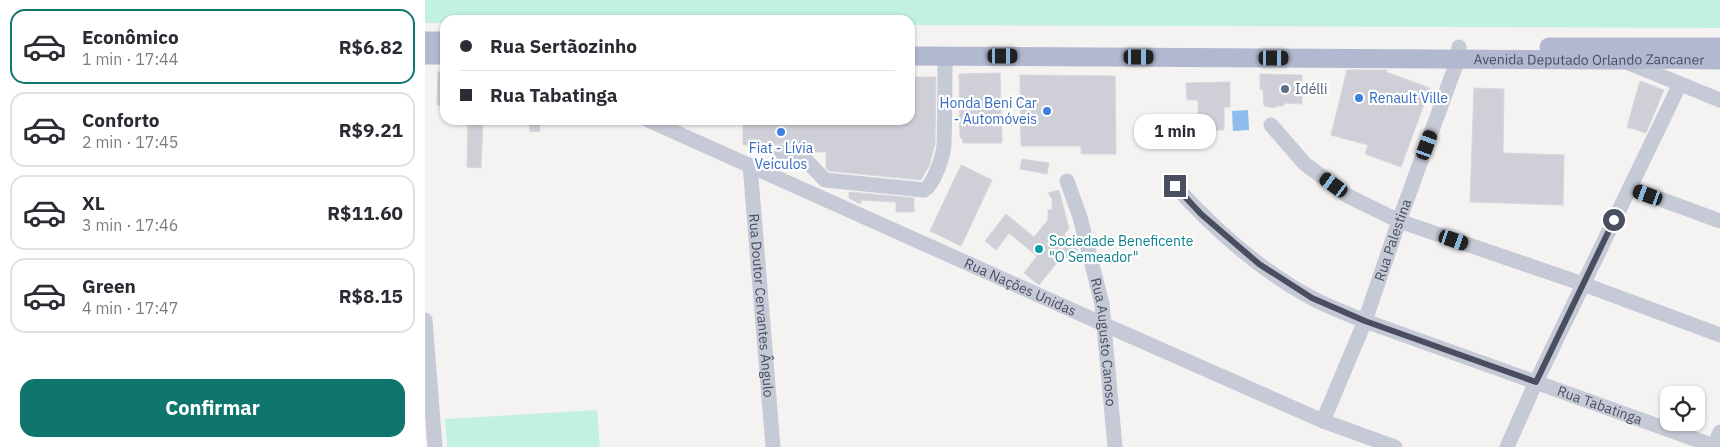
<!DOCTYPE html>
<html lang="pt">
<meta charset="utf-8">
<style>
body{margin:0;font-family:"IBM Plex Sans",sans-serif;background:#f7f7f7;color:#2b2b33;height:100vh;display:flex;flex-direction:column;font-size:19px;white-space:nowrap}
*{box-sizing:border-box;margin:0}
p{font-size:16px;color:#7c7c81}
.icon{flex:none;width:28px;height:28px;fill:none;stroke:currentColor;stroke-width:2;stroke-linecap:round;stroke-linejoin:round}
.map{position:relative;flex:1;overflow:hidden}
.details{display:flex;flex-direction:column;background:#fff;width:425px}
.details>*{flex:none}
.top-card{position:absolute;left:15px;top:15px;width:475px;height:110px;border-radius:15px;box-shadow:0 1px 4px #0004;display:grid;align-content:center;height:110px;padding:0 20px;background:#fff}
.fabs{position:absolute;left:1235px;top:386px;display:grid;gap:10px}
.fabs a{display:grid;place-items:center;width:45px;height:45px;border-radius:10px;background:#fff;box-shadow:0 1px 4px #0004;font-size:25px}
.end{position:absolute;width:22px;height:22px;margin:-11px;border:6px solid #494e60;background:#fff;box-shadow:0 0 0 2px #fff}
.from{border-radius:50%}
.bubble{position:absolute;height:35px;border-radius:15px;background:#fff;box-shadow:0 1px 4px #0004;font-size:16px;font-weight:700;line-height:35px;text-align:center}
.car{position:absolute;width:15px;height:30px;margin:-15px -8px;border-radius:6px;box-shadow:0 0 4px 1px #0007;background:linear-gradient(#222 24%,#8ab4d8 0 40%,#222 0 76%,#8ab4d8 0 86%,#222 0)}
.top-card b{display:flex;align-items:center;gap:18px;height:48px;font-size:19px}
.top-card b+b{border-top:1px solid #e1e1e2}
.top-card i{width:12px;height:12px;background:#2b2b33}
ul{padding:9px 0 0;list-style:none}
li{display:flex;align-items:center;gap:15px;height:75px;margin:0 10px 8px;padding:0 10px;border:2px solid #e1e1e2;border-radius:15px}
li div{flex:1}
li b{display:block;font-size:19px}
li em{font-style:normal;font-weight:700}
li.active{border-color:#0f766e}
li>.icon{width:45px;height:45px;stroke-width:1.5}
.button{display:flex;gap:10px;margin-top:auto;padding:10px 20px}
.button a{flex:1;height:58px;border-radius:15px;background:#0f766e;color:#fff;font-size:20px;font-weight:700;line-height:58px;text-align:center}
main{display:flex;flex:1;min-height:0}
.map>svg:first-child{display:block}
.green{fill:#c2f1e2}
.water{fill:#8fbeee}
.building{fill:#cfd0d7;stroke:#d6d6dd}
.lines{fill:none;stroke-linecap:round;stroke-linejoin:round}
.minor{stroke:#c6cad6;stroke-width:15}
.major{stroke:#b2b8d0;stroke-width:19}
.route{stroke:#494e60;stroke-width:6}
.service-dot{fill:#5c6f8a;stroke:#fff;stroke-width:2}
.shop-dot{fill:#3f7fe0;stroke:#fff;stroke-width:2}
.culture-dot{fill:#0f9aa8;stroke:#fff;stroke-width:2}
.labels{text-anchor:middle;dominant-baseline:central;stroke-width:4.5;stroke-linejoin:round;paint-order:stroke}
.street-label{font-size:14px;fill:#494e60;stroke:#fff}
.service-label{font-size:14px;fill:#4e5e75;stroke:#fff;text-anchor:start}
.shop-label{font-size:14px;fill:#366cbe;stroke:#fff;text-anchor:start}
.culture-label{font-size:14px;fill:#0d838f;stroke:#fff;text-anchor:start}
</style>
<main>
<section class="details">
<ul>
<li class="active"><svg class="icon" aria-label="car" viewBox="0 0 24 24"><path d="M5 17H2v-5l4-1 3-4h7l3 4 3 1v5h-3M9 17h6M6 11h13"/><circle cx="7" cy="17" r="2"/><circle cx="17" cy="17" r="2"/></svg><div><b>Econômico</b><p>1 min · 17:44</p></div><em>R$6.82</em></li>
<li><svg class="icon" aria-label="car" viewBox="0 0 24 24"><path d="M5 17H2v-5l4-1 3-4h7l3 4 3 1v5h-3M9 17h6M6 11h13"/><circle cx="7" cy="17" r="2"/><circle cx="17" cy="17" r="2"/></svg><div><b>Conforto</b><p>2 min · 17:45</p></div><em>R$9.21</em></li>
<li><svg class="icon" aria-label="car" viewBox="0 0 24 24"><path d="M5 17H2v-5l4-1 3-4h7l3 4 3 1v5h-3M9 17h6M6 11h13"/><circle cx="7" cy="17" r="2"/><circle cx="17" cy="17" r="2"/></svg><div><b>XL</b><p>3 min · 17:46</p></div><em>R$11.60</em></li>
<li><svg class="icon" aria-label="car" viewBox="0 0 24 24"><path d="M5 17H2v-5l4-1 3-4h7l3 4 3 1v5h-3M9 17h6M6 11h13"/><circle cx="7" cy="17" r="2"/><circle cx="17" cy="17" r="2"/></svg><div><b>Green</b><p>4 min · 17:47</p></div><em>R$8.15</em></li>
</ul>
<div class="button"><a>Confirmar</a></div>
</section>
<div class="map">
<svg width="1295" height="447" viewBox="0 0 1295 447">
<rect width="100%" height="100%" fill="#f4f3f2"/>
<g class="green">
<path d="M0,0H1295V28L485,25V20H20V23H0Z"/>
<path d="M172,410L175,447H22L20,419Z"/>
</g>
<path class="water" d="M823,110L824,130L808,131L807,111Z"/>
<g class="building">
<path d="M922,70H962L961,72L1005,88L976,167L940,154L943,145L906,135Z"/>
<path d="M13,72H20V106L12,105Z"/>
<path d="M575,73L577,143H538L537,138H535L534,74Z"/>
<path d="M835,74L877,75V104L860,103L858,106H851V108L839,106L838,90L835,89Z"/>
<path d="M595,75L690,76L691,154H656V146H596Z"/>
<path d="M485,77H511L510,144L504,166L496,180L404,171L401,168V152H386L370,145L358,143L351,145H318V120H485Z"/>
<path d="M1215,81L1239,90L1221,133L1202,127Z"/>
<path d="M805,82V107H799V130H773V100H762L761,83Z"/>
<path d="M1049,88L1079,89L1078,153L1139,155L1138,205L1045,202Z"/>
<path d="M43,120H58L56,168L42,167Z"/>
<path d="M104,120H114L115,131L105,132Z"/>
<path d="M597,159L624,163L622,174L595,169Z"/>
<path d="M536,165L567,180L536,246L505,231Z"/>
<path d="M634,190L644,228L639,235L653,250L644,260L638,255L614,285L599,273L612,256L584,233L571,250L560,241L581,214L609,237L623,220V210H627V199L623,193Z"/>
<path d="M424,192L489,198V212H471V202L437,200L435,204L424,198Z"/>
</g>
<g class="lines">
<g class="minor">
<path d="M1199,61L1295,100"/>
<path id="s1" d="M223,120L678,324L898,421L970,447"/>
<path d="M846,125L880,164L923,196L974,221L1158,284L1295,335"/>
<path d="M356,152L378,157L400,180L499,190C509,185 518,156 519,145C520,115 520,86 520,56"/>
<path id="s2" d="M325,165L348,447"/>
<path id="s3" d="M642,181L655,217L677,304L690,447"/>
<path id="s4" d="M750,186C790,230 834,270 887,298C904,307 922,314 940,321L1292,447"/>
<path d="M1205,188L1295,221"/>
<path d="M0,320L10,447"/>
<path id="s5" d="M898,421L940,321L974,221L1033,59L1034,47"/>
<path d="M1082,447L1111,382L1255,84"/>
<path d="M1289,447L1295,432"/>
</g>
<g class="major">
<path d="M0,41H20"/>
<path d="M1124,47H1295"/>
<path d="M0,55H20"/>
<path id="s6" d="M485,56L1196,60L1231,59L1295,60"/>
</g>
</g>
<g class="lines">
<path class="route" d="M750,186L776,214L834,264L887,298L940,321L1111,382L1189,220"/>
</g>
<circle class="service-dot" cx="860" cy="89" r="5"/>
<g class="shop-dot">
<circle cx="934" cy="98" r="5"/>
<circle cx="622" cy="111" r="5"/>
<circle cx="356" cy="132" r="5"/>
</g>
<circle class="culture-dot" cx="614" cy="249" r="5"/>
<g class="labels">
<g class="street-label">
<text stroke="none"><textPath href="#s6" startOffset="679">Avenida Deputado Orlando Zancaner</textPath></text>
<text stroke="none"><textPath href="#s5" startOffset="194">Rua Palestina</textPath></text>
<text stroke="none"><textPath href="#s1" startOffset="408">Rua Nações Unidas</textPath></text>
<text stroke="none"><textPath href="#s2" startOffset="141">Rua Doutor Cervantes Ângulo</textPath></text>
<text stroke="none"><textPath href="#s3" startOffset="166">Rua Augusto Canoso</textPath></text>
<text stroke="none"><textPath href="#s4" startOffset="485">Rua Tabatinga</textPath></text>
</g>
<g class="service-label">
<text x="870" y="89">Idélli</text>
</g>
<g class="shop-label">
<text x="944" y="98">Renault Ville</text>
<text x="612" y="103" text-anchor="end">Honda Beni Car<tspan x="612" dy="16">- Automóveis</tspan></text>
<text x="356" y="148" text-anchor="middle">Fiat - Lívia<tspan x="356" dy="16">Veículos</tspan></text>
</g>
<g class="culture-label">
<text x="624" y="241">Sociedade Beneficente<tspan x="624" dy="16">"O Semeador"</tspan></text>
</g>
</g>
</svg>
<div class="fabs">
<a><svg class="icon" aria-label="locate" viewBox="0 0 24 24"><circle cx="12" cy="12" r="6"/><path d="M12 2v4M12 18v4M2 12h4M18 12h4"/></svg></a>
</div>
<i class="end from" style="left:1189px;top:220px"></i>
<i class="end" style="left:750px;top:186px"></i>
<div class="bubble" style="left:709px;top:114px;width:82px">1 min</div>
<i class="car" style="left:578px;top:56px;rotate:90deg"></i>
<i class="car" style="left:714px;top:57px;rotate:90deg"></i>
<i class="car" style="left:849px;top:58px;rotate:90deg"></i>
<i class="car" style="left:1002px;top:145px;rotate:20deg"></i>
<i class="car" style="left:909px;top:185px;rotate:306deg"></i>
<i class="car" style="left:1223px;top:195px;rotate:290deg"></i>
<i class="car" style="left:1029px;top:240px;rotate:109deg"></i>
<div class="top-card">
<b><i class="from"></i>Rua Sertãozinho</b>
<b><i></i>Rua Tabatinga</b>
</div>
</div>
</main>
